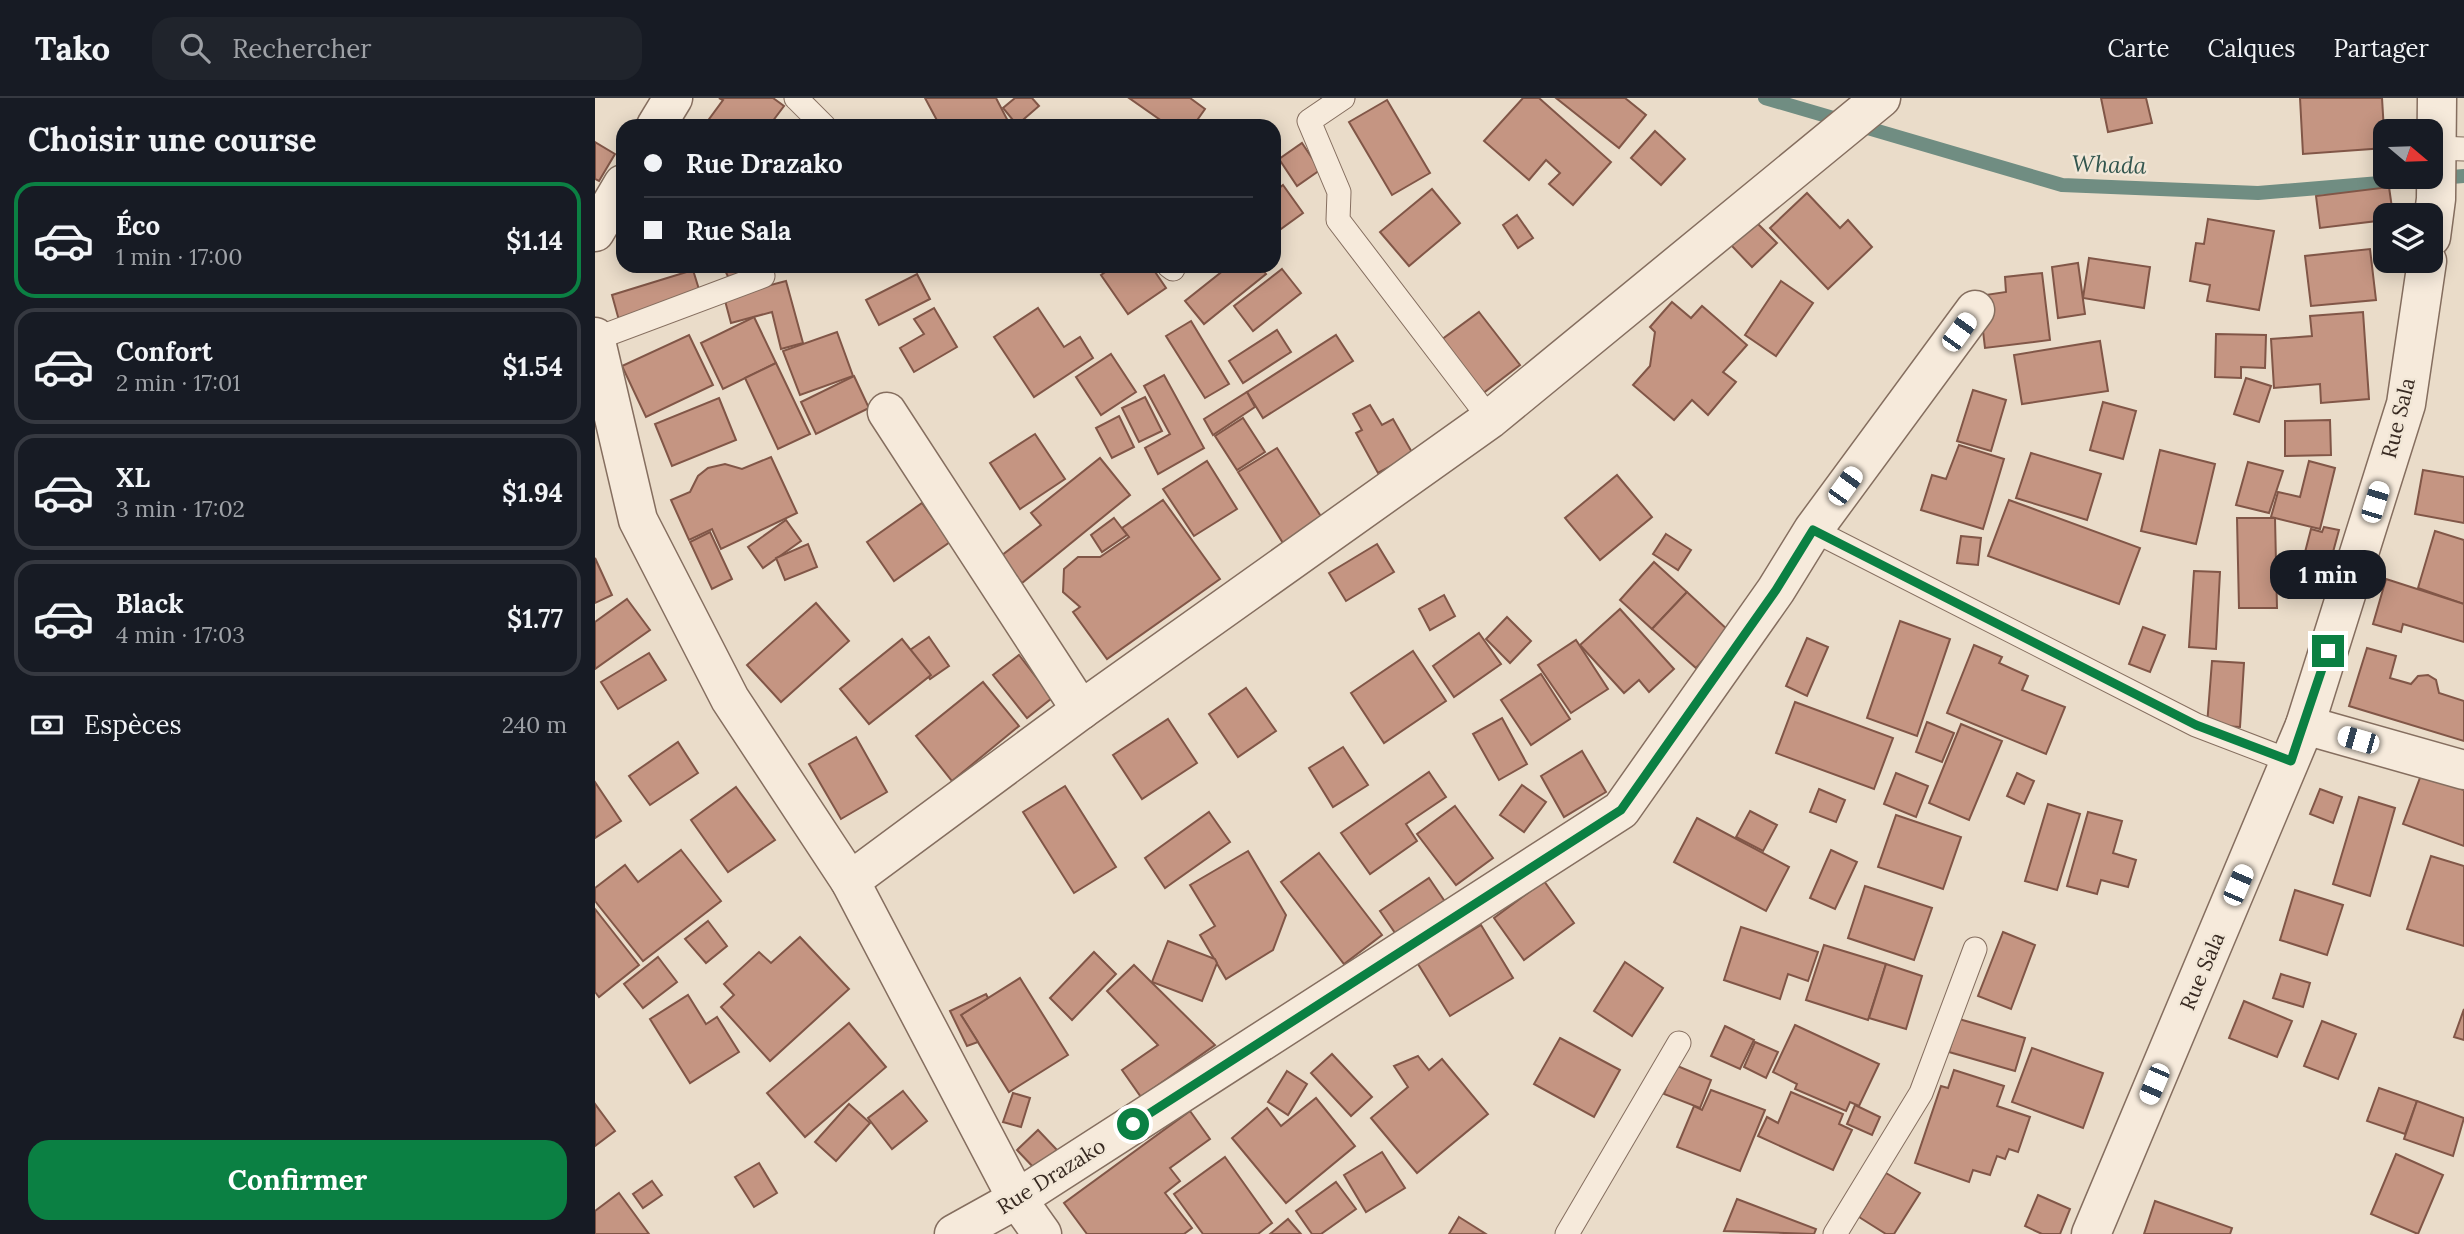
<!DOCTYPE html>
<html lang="fr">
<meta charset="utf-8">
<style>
body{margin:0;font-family:Lora,serif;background:#20242c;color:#f1f3f6;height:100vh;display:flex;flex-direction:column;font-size:26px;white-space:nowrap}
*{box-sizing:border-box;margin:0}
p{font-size:23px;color:#9ea1a6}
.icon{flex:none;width:38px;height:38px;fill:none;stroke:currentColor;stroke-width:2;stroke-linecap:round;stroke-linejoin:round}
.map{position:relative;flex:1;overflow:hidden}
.side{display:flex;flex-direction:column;background:#171b24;width:595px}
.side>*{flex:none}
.banner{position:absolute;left:21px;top:21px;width:665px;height:154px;border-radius:21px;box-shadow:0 4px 18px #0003;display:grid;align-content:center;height:154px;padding:0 28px;background:#171b24}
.needle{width:46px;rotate:109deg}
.fabs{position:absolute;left:1778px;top:21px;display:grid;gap:14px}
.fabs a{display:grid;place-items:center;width:70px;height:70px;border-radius:14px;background:#171b24;box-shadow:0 4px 18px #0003;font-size:35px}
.end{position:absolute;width:32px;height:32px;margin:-16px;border:9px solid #0b8043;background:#fff;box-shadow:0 0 0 4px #fff}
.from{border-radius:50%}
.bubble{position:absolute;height:49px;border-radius:21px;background:#171b24;box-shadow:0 4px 18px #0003;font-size:23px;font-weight:800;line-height:49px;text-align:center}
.car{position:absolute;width:21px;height:42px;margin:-21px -10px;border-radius:9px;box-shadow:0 0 5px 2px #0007;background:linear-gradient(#fff 24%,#345 0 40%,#fff 0 76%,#345 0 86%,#fff 0)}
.banner b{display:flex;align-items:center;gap:24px;height:66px;font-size:26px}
.banner b+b{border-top:2px solid #363941}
.banner i{width:18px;height:18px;background:#f1f3f6}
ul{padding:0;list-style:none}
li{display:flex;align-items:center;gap:21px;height:116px;margin:0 14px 10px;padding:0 14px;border:4px solid #363941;border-radius:21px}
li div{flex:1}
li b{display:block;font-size:26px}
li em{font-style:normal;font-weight:800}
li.selected{border-color:#0b8043}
li>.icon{width:63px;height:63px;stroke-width:1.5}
h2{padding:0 28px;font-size:32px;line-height:84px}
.pay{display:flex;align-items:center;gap:18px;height:77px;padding:0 28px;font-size:26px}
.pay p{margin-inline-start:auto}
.button{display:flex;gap:14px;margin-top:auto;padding:14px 28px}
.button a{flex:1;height:80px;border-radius:21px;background:#0b8043;color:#fff;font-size:28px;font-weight:800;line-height:80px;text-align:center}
header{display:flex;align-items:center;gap:42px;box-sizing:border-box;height:98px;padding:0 35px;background:#171b24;border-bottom:2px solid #363941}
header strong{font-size:33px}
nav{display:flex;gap:38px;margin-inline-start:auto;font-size:24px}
.search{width:490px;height:63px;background:#20242c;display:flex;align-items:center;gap:18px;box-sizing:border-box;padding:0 24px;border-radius:21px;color:#9ea1a6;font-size:26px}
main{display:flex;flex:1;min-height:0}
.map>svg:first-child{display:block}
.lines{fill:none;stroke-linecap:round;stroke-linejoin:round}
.stream{stroke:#708d82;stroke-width:14}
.building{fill:#c59582;stroke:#815647;stroke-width:2}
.lane-casing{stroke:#856e5f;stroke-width:25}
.street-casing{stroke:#856e5f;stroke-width:41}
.lane{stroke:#f6eadb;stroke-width:23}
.street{stroke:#f6eadb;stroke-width:38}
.route{stroke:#0b8043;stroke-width:9}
.labels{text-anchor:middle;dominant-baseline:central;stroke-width:5;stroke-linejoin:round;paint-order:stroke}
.street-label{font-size:21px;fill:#372921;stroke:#f2e7d7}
.water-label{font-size:23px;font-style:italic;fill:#32554e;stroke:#f2e7d7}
</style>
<header>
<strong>Tako</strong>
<div class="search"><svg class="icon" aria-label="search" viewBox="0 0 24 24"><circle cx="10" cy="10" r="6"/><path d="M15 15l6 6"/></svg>Rechercher</div>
<nav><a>Carte</a><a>Calques</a><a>Partager</a></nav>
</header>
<main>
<section class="side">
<h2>Choisir une course</h2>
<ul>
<li class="selected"><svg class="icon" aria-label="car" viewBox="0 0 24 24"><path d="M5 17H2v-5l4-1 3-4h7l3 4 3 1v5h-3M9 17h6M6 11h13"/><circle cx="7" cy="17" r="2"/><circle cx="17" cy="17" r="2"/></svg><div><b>Éco</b><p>1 min · 17:00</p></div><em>$1.14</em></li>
<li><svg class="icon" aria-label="car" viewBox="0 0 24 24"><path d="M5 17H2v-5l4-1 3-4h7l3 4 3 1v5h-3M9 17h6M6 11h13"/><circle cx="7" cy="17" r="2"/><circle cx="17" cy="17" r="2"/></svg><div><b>Confort</b><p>2 min · 17:01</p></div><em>$1.54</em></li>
<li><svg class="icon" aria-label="car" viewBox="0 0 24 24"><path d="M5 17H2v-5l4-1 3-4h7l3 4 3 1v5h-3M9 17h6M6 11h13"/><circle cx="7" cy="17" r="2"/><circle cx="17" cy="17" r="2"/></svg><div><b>XL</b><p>3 min · 17:02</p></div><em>$1.94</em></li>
<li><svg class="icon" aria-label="car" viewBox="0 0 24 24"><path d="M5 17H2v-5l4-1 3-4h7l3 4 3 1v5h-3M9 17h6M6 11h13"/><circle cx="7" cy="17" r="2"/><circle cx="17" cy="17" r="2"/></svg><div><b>Black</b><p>4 min · 17:03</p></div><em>$1.77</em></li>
</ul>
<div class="pay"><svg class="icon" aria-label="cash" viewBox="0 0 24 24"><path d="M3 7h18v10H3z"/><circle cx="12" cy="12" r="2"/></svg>Espèces<p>240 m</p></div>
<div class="button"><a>Confirmer</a></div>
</section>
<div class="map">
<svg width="1869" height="1136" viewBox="0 0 1869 1136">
<rect width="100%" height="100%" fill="#eadcc9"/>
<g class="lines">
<path class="stream" d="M1170,0L1467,87L1663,95L1869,78"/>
</g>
<g class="building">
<path d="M124,0H178L189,8L174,28H109L128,2Z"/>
<path d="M330,0H401L414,25L408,28H345Z"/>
<path d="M420,0H437L444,8L422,27L408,10Z"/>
<path d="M534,0H595L610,11L598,28H574Z"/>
<path d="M928,0H944L1016,64L978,107L954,86L965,75L951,62L934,82L889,43Z"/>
<path d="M961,0H1030L1051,17L1024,50Z"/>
<path d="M1506,0H1551L1557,25L1513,34Z"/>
<path d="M1705,0H1787L1790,50L1708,56Z"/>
<path d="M792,2L835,75L797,97L754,24Z"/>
<path d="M1060,33L1090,61L1066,87L1036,60Z"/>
<path d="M0,44L20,56L4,83L0,81Z"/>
<path d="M707,45L725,72L702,88L684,61Z"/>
<path d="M688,87L708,115L679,136V94Z"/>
<path d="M1794,89L1798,117H1790V122L1725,130L1721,98Z"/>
<path d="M837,91L865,125L814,168L785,134Z"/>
<path d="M1212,95L1245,130L1253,122L1277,149L1233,191L1175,130Z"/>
<path d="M922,117L938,140L923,150L908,127Z"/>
<path d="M1613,121L1679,133L1664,212L1612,203L1615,187L1595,183L1601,145L1609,146Z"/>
<path d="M1161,124L1182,145L1157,169L1136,147Z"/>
<path d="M1775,151L1781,202L1716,208L1710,158Z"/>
<path d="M1494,160L1555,169L1549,210L1488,200Z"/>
<path d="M1483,165L1490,216L1463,220L1457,169Z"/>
<path d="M128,168H166L135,183Z"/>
<path d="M519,168H556L571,190L533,216L506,177Z"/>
<path d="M634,168H665L671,176L609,226L590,203Z"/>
<path d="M687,171L706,195L658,233L639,208Z"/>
<path d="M98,172L107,201L25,226L17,197Z"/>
<path d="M1447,175L1455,242L1390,250L1384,198L1411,194L1410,179Z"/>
<path d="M322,176L335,201L284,227L271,202Z"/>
<path d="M191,183L208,245L186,251L177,214L136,225L129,199Z"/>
<path d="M1186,183L1218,205L1181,258L1150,237Z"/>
<path d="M1077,204L1096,220L1107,208L1152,247L1128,274L1141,284L1113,317L1097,302L1079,322L1038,287L1055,268L1060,234L1055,229Z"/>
<path d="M339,210L362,249L319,274L305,250L329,236L319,221Z"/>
<path d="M443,210L469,249L485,239L498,260L439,299L399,239Z"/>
<path d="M884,214L925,267L887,296L846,242Z"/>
<path d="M1768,214L1774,301L1726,305L1725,286L1679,290L1676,241L1717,238L1715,218Z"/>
<path d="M159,219L181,265L128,291L106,245Z"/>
<path d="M596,223L634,286L610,300L571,238Z"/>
<path d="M682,232L696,254L648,285L634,263Z"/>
<path d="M242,234L258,278L205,297L188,253Z"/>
<path d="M1621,236L1671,237L1670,270L1646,269V280L1620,279Z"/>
<path d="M94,237L118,287L51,319L27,268Z"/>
<path d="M741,237L758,263L668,320L652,294Z"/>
<path d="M1505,243L1513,293L1427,306L1419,257Z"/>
<path d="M516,256L541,294L506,317L481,279Z"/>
<path d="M181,265L215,336L183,351L150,280Z"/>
<path d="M569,277L609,350L563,376L550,350L575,336L549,288Z"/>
<path d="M259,278L274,310L221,336L206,304Z"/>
<path d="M1651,280L1676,288L1664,324L1639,316Z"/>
<path d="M1378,292L1411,302L1396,353L1362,343Z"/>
<path d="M652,294L660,309L618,337L609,321Z"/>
<path d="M550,299L567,333L544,344L527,310Z"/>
<path d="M124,300L141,342L77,368L60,326Z"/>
<path d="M1508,304L1541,313L1528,361L1495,352Z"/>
<path d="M775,307L787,327L798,321L818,356L783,375L761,335L767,332L758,316Z"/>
<path d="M524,318L539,349L517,360L501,330Z"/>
<path d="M648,320L670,354L642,372L620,338Z"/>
<path d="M1735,322L1736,357L1690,358V323Z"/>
<path d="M440,336L470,381L425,411L395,365Z"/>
<path d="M1364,347L1409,361L1388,431L1326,412L1337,377L1351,381Z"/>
<path d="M682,350L727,420L688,445L643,374Z"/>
<path d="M1565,352L1620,366L1601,446L1546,433Z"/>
<path d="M1436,355L1506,376L1492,422L1421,400Z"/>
<path d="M176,359L202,415L126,451L117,431L94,442L76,402L95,394L103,378L113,370L130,366L147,371Z"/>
<path d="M505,360L535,397L427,485L406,458L446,427L436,415Z"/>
<path d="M612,363L642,411L599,438L568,391Z"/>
<path d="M1714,363L1740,370L1725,431L1676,419L1683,394L1705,399Z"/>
<path d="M1653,364L1688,373L1674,415L1641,407Z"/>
<path d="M1828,372L1869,379V425L1820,416Z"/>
<path d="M1022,377L1057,419L1005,462L970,420Z"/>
<path d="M568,402L625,481L512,561L478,514L485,509L468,494L469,471L483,459H505L534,439L527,430Z"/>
<path d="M1414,402L1545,450L1524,506L1393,458Z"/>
<path d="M327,405L355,444L299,483L272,444Z"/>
<path d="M519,420L532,437L507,454L496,437Z"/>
<path d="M1642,420H1680L1682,510H1644Z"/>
<path d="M191,422L206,443L168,470L153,449Z"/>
<path d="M1729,429L1744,432L1735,465L1709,458L1716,431L1727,434Z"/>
<path d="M1840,433L1869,442V506L1823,490Z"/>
<path d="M115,434L137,481L117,491L95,444Z"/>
<path d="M1071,436L1096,452L1083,472L1058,456Z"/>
<path d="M1366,438L1386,440L1383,467L1362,465Z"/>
<path d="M213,446L222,469L190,482L181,460Z"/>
<path d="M782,446L799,474L751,503L734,475Z"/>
<path d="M0,460L17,497L0,505Z"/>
<path d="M1059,464L1092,494L1057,531L1025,502Z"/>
<path d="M1599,473L1625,474L1621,551L1594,549Z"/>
<path d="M1791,481L1869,506V544L1808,526L1806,534L1778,526Z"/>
<path d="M1092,494L1134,533L1101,570L1057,531Z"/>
<path d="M849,497L860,518L835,532L824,511Z"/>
<path d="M32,501L55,532L0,571V524Z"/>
<path d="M221,505L254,543L186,604L152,567Z"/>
<path d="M1025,511L1079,571L1054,594L1044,582L1029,595L985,547Z"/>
<path d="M912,519L936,543L915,565L891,541Z"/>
<path d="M1305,523L1355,541L1322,638L1272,620Z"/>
<path d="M1548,529L1570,537L1555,574L1534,566Z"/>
<path d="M884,535L906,566L859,599L838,568Z"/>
<path d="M334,539L354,568L335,581L315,552Z"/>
<path d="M1212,540L1233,549L1212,598L1191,588Z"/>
<path d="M307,541L336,577L274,626L245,591Z"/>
<path d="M981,542L1013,591L976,615L943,567Z"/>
<path d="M1379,547L1407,559L1404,565L1433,578L1427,592L1470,609L1451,656L1352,615Z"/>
<path d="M1772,550L1801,558L1795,580L1816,586L1823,578L1833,577L1841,582L1844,595L1869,603V643L1754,608Z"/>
<path d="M818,553L851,603L789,645L756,595Z"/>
<path d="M54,555L71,582L23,611L6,584Z"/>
<path d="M424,557L457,600L432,620L398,577Z"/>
<path d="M1617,563L1649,565L1645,629L1612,627Z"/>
<path d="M946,576L975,621L936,647L906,602Z"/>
<path d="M388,584L424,628L357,683L321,638Z"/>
<path d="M651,590L681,633L643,659L614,616Z"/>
<path d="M1200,604L1298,640L1279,691L1181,655Z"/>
<path d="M907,620L932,666L904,682L878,636Z"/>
<path d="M573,621L602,665L547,701L518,657Z"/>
<path d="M1332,624L1359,635L1347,664L1321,654Z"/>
<path d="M1366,626L1407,643L1374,722L1334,705Z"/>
<path d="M261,639L292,694L246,721L214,666Z"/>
<path d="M83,644L103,675L55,707L34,678Z"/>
<path d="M748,649L773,687L738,709L714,670Z"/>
<path d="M987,653L1011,694L969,719L946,678Z"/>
<path d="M834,674L851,699L811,726L822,743L775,776L746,735Z"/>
<path d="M1301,675L1333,688L1321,719L1289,706Z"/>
<path d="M1422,675L1439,683L1429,706L1412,698Z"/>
<path d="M1826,677L1869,692V748L1808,726Z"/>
<path d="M0,684L26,723L0,740Z"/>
<path d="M927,687L951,704L929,734L905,717Z"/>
<path d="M470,688L521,769L479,795L428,714Z"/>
<path d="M141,689L180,742L133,774L96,722Z"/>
<path d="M1224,691L1250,702L1241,724L1215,714Z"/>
<path d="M1725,691L1747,699L1738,725L1715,716Z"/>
<path d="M1764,699L1800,710L1775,798L1738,786Z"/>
<path d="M1453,706L1485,716L1462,792L1430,783Z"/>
<path d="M860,708L898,760L861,787L822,736Z"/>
<path d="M1155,713L1182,727L1168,753L1141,739Z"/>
<path d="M614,714L635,744L570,790L550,760Z"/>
<path d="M1493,714L1527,723L1518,755L1541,762L1533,789L1506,782L1502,796L1472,788Z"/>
<path d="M1301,717L1366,739L1348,791L1283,769Z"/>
<path d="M1102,720L1194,769L1171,813L1079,764Z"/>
<path d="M86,752L126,803L48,863L0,803V790L30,767L43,784Z"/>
<path d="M1236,752L1262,764L1240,811L1215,800Z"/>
<path d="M653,753L691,817L678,852L631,881L605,837L620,828L595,787Z"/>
<path d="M724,755L787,837L749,866L686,784Z"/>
<path d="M1836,758L1869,768V848L1812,831Z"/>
<path d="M834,780L855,811L807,845L785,813Z"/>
<path d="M949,783L979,825L929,862L899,820Z"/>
<path d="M1270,788L1337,810L1319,862L1253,840Z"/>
<path d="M1700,792L1748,807L1732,857L1685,842Z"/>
<path d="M0,811L44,867L4,899L0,894Z"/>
<path d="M113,823L132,848L111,865L90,841Z"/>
<path d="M886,827L918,880L855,918L823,866Z"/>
<path d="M1146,829L1223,854L1213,883L1193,876L1185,901L1129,882Z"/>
<path d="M1408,834L1440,847L1416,911L1383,898Z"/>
<path d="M205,839L254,891L175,963L126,909L139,897L129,886L164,854L176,865Z"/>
<path d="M573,843L620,861L622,865L607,903L557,884Z"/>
<path d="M1229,847L1291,866L1273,922L1211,902Z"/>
<path d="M499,854L521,876L477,922L455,900Z"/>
<path d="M63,859L82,884L48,910L29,886Z"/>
<path d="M1030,864L1068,890L1037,938L999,913Z"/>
<path d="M1291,866L1327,878L1311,931L1274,920Z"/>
<path d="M539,867L620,947L546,999L527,972L563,947L512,893Z"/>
<path d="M1686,876L1715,885L1708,909L1678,900Z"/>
<path d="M425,880L473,957L414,994L366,917Z"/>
<path d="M391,896L393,900L366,917L383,944L372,948L355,913Z"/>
<path d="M93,897L111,926L122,919L144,954L95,985L55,921Z"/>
<path d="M1649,903L1697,923L1682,959L1634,940Z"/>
<path d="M1869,911V942L1859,939Z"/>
<path d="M1364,921L1430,940L1420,973L1354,954Z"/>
<path d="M1727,923L1761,936L1743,981L1709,968Z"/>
<path d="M254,925L291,969L210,1039L172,995Z"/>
<path d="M1200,927L1284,966L1264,1008L1255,1004L1251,1013L1200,991L1202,986L1178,974Z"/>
<path d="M1130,928L1159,942L1145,971L1116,958Z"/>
<path d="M965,940L1025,972L999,1019L939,986Z"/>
<path d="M1160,944L1183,954L1171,980L1149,969Z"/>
<path d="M1437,950L1508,975L1488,1030L1417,1004Z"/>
<path d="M737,956L777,999L756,1018L716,975Z"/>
<path d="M823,958L834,972L847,961L893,1016L822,1075L776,1020L813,989L799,968Z"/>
<path d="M1080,967L1116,982L1105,1010L1069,996Z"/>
<path d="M1359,972L1409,988L1402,1008L1435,1019L1423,1054L1414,1051L1410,1061L1402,1058L1395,1077L1378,1072L1374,1084L1320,1065L1346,988L1353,990Z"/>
<path d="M692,973L712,986L693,1017L673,1004Z"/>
<path d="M1784,990L1822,1003L1810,1036L1772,1023Z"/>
<path d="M1116,992L1170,1012L1145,1073L1082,1049L1099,1008L1107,1012Z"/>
<path d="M308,993L332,1023L297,1051L273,1020Z"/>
<path d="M1196,994L1248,1016L1244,1026L1257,1032L1238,1072L1163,1038L1172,1019L1183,1025Z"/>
<path d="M418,995L435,1000L426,1029L408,1024Z"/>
<path d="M721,1000L760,1048L691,1105L637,1040L672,1010L686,1028Z"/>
<path d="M1822,1003L1869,1020L1858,1058L1809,1041Z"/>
<path d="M0,1006L20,1033L0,1048Z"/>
<path d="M254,1006L275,1025L241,1063L220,1044Z"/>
<path d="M1260,1007L1285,1019L1277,1037L1252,1026Z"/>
<path d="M595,1013L615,1041L575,1070L585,1083L570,1095L597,1130L589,1136H492L469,1105Z"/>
<path d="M443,1032L462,1052L441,1072L422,1052Z"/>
<path d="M787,1054L810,1090L771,1114L749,1077Z"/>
<path d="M1801,1056L1848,1077L1823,1136L1776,1116Z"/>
<path d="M630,1059L677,1125L663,1136H608L579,1096Z"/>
<path d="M164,1065L182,1095L159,1109L140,1079Z"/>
<path d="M1291,1075L1325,1095L1299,1136H1291L1264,1119Z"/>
<path d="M57,1083L67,1097L48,1110L38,1096Z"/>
<path d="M741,1084L761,1111L726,1136H717L701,1113Z"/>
<path d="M24,1095L54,1136H0V1113Z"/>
<path d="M1443,1097L1475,1111L1465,1136H1447L1430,1128Z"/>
<path d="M1142,1101L1221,1131L1219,1136L1129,1133Z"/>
<path d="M1560,1103L1637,1130L1635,1136H1549Z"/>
<path d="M864,1119L891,1136H854Z"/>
<path d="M693,1121L706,1136H675Z"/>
</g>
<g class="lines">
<defs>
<g id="lane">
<path d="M201,0L229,28"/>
<path d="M748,0L714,23L744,94L743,122L895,321"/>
<path d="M1842,50L1869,51"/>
<path d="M574,168L578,171"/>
<path d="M0,241L168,178"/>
<path d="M1218,432L1601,627L1695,663"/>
<path d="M972,1136L1084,945"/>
<path d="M1240,1136L1326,995L1380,851"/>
</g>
<g id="street">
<path d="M61,28L78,0"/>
<path d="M0,134L28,86"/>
<path d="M1836,139L1841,101L1842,0"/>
<path d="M0,239L43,422L135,601L255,783L422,1101L447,1136"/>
<path d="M292,314L486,612"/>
<path d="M1710,627L1869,672"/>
<path d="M255,783L486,612L895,321L1286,0"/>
<path d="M359,1136L422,1101L1026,712L1181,492L1218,432L1380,212"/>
<path d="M1496,1136L1710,627L1811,306L1832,163"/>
</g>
</defs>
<use href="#lane" class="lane-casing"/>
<use href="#street" class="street-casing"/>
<use href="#lane" class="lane"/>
<use href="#street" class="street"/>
</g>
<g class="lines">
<path class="route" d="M538,1026L1026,712L1181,492L1218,432L1601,627L1696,663L1733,553"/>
</g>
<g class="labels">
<g class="street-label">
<text transform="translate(1803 320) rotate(-76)">Rue Sala</text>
<text transform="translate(1607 873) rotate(-67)">Rue Sala</text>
<text transform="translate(456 1078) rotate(-32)">Rue Drazako</text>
</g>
<g class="water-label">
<text transform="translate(1514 66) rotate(2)">Whada</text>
</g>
</g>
</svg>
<div class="fabs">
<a><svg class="needle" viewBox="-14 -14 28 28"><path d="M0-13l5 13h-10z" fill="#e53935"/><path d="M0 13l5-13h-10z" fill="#9ea1a6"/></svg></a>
<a><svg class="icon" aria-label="layers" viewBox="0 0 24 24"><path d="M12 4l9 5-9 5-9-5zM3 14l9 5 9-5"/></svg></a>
</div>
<i class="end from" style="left:538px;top:1026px"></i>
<i class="end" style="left:1733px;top:553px"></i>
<div class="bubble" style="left:1675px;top:452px;width:116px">1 min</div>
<i class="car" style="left:1364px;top:234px;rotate:36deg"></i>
<i class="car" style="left:1250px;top:388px;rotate:36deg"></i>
<i class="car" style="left:1780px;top:404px;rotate:17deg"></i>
<i class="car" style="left:1763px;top:642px;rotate:286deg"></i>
<i class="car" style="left:1643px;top:787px;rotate:23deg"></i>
<i class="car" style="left:1559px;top:986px;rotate:203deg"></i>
<div class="banner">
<b><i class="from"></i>Rue Drazako</b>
<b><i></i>Rue Sala</b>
</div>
</div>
</main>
